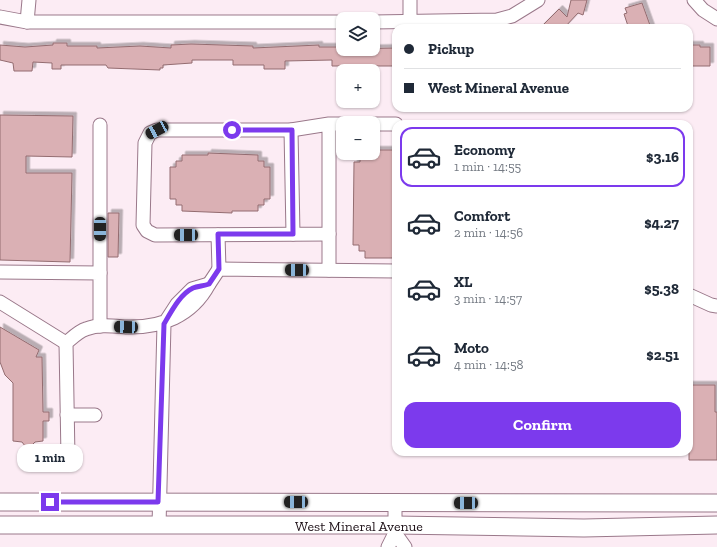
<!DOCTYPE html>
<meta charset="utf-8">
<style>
body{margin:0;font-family:"Zilla Slab",serif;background:#f6f6f7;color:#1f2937;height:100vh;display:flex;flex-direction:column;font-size:15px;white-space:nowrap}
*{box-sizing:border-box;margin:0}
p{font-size:13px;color:#747a83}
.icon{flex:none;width:22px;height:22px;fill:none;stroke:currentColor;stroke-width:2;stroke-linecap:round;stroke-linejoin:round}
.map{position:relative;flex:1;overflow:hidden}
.side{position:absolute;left:392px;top:120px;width:301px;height:336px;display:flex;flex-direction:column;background:#fff;border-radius:12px;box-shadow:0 1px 3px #0004}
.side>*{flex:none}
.hud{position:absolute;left:392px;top:24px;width:301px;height:88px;border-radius:12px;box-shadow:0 1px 3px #0004;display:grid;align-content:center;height:88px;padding:0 12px;background:#fff}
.buttons{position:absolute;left:336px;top:12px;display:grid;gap:8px}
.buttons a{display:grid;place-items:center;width:44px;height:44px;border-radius:8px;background:#fff;box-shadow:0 1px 3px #0004;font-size:20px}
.end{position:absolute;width:18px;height:18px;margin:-9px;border:5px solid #7c3aed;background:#fff;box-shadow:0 0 0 2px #fff}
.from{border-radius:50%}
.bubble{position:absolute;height:28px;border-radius:12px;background:#fff;box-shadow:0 1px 3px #0004;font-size:13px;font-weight:800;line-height:28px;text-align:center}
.car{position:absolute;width:12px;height:24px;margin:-12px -6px;border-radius:5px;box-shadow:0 0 3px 1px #0007;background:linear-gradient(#222 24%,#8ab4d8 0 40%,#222 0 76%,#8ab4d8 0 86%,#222 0)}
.hud b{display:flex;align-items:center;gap:14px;height:38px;font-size:15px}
.hud b+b{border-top:1px solid #e0e1e3}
.hud i{width:10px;height:10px;background:#1f2937}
ul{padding:7px 0 0;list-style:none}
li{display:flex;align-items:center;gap:12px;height:60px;margin:0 8px 6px;padding:0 4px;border:2px solid transparent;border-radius:12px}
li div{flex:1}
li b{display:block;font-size:15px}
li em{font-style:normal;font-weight:800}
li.selected{border-color:#7c3aed}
li>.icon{width:36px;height:36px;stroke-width:1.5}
.button{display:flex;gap:8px;margin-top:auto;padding:8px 12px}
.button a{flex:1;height:46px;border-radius:12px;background:#7c3aed;color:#fff;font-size:16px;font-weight:800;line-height:46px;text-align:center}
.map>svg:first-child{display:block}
.building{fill:#dab0b4;stroke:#936c70;filter:url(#shadow)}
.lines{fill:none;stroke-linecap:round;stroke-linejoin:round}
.minor-casing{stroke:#9a788a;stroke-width:15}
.major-casing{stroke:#9a788a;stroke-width:19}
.minor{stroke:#fff;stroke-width:13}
.major{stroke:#fff;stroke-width:17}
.route{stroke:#7c3aed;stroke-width:5}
.labels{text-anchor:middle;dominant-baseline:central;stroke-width:3;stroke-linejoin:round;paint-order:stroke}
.street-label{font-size:14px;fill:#1c0f16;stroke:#fff}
</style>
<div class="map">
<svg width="717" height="547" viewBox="0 0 717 547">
<defs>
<filter id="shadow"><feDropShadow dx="3.5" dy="-3.5" stdDeviation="0" flood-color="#0004"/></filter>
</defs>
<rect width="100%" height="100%" fill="#fcecf4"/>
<g class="building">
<path d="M571,0H587L583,15L578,13L564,28H540L559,9L567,17Z"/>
<path d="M642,3L651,28H632L631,25L628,26L624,14L627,13L625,8Z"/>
<path d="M53,43H67V46H97V48L140,46L171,48V45L191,44L253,46V48L319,45V47H343V49L396,48V66H332V60L285,61V69H264V65H233V60H192V63L163,65V68H160V70L108,68L106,65H61V69H52V63L33,62L32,71H14L13,63L0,60V45L25,47L53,45Z"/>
<path d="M689,45H700V47H710V66H689Z"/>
<path d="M0,115L73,116L72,157L26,156V173H72L70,262L0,260Z"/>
<path d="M373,150H396V258H365V251H359V245H353L354,162H360V155L373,153Z"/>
<path d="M208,153L258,155V161H264V167H270V199H264V205H258V211H232V213L182,211V205H176V199H170V167H176V161H182V155H208Z"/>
<path d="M108,213H119L118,257H108Z"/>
<path d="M0,327L39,350L36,357H42L43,412H49V421H43V441L35,442L31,446H25L22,442L13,441V383L5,375L0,362Z"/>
<path d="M689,385H715V412H717V460H689Z"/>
</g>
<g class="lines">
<defs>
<g id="minor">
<path d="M410,0V22"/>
<path d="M694,0L703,10L717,19"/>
<path d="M0,17L27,22H343"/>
<path d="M27,22L29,0"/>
<path d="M373,22L497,20L512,16L538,0"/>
<path d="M329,124V234L155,235L147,231L143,225L145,143L150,133L157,130H291L329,124H343"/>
<path d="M373,124H396"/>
<path d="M100,125V273"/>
<path d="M291,130L293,234"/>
<path d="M329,234V270"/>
<path d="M218,235L219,269"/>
<path d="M0,272L100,273V326"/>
<path d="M209,284L219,269L396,271"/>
<path d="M689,295L711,305L717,306"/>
<path d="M0,302L66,343"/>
<path d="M67,415H95"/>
<path d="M68,458L66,343C72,338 79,331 86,329C99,324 113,326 126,327C161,328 192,316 209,284L192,289L177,304L164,324L159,526"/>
<path d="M395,533L405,547"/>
<path d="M388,547L395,533V503"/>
</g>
<g id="major">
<path d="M0,502L717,503"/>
<path d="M0,525H395L584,528L717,525"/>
</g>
</defs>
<use href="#minor" class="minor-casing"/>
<use href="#major" class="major-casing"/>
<use href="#minor" class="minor"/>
<use href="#major" class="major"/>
</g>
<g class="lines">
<path class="route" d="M50,502H158L164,324C171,312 180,294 193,288C198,286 204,286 209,284L219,269L218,234H293L292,130H232"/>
</g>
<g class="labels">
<g class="street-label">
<text x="359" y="526">West Mineral Avenue</text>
</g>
</g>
</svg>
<div class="buttons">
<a><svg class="icon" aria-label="layers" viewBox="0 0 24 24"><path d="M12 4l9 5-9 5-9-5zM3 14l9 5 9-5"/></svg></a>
<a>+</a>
<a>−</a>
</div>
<i class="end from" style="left:232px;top:130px"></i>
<i class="end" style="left:50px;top:502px"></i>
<div class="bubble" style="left:17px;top:444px;width:66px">1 min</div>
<i class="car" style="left:157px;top:130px;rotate:242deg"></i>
<i class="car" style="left:100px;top:229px;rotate:180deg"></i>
<i class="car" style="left:186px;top:235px;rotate:270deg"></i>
<i class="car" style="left:297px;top:270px;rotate:271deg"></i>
<i class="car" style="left:126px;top:327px;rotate:272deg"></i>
<i class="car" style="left:296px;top:502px;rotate:270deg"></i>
<i class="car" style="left:466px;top:503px;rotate:270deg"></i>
<div class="hud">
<b><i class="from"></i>Pickup</b>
<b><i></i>West Mineral Avenue</b>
</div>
<section class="side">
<ul>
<li class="selected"><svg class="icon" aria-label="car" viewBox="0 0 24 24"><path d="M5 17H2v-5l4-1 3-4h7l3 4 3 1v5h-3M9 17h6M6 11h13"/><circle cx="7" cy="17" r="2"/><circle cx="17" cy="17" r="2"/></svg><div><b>Economy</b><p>1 min · 14:55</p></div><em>$3.16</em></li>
<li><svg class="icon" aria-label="car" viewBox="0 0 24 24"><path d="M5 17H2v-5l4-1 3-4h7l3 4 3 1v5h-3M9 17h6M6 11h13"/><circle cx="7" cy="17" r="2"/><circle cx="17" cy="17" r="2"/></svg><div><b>Comfort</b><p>2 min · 14:56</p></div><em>$4.27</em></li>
<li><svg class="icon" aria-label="car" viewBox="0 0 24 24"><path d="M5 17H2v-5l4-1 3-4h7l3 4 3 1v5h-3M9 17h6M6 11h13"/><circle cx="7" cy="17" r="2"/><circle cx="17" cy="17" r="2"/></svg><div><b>XL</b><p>3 min · 14:57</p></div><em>$5.38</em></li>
<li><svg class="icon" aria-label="car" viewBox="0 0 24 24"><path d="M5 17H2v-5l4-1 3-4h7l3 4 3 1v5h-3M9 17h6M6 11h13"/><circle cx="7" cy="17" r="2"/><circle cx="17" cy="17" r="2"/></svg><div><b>Moto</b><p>4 min · 14:58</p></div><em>$2.51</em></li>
</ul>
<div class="button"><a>Confirm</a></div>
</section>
</div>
